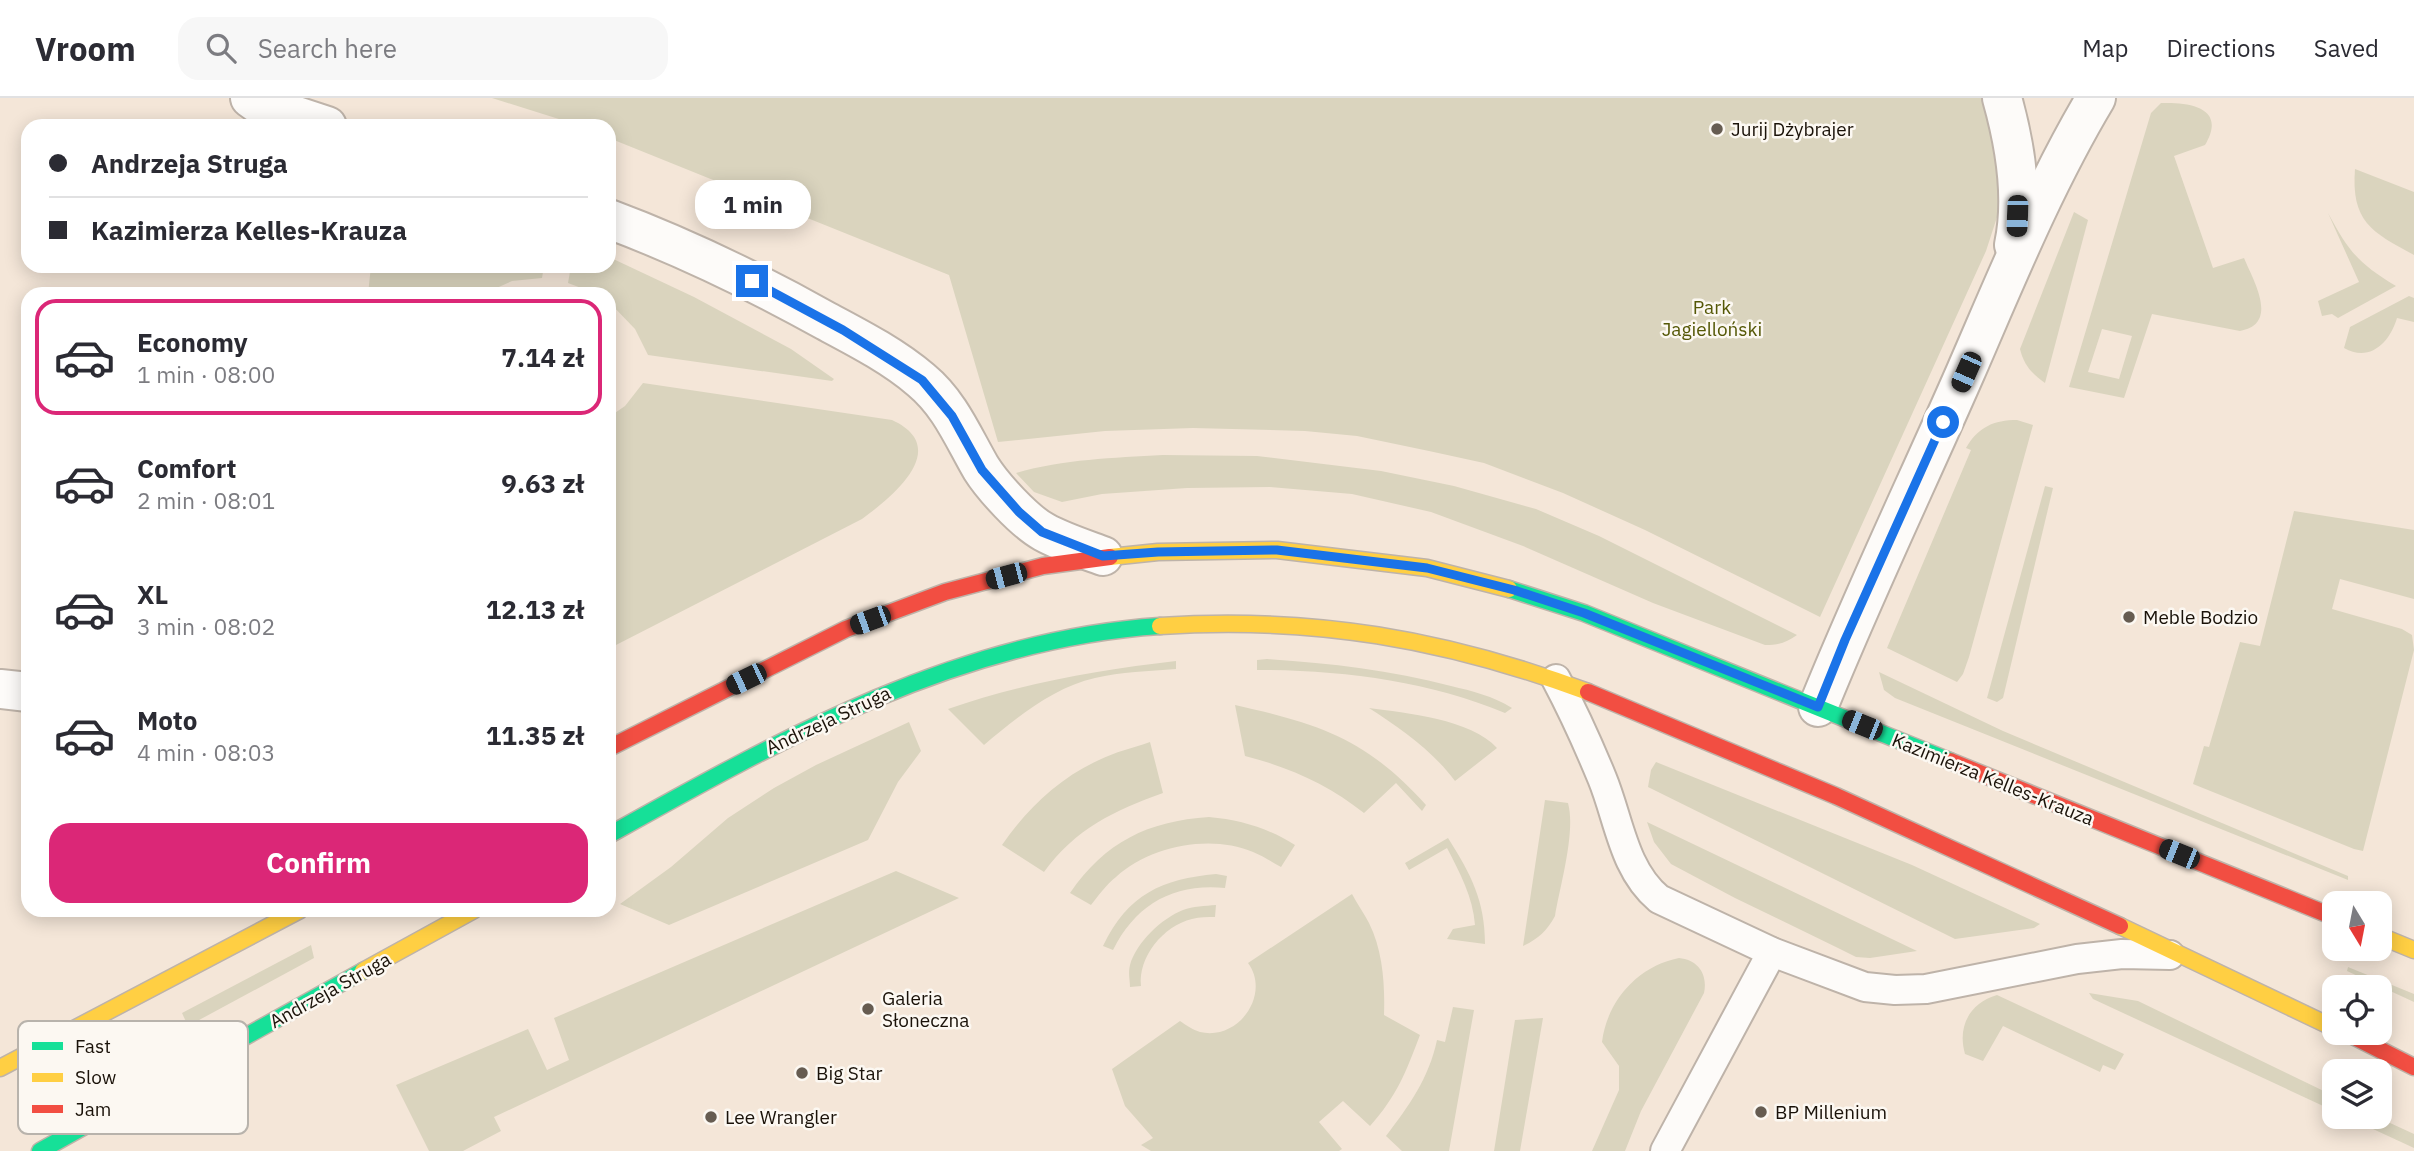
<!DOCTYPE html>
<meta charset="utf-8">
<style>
body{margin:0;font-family:"IBM Plex Sans",sans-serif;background:#f7f7f7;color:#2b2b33;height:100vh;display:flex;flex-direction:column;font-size:26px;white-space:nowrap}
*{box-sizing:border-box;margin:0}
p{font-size:23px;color:#7c7c81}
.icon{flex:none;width:38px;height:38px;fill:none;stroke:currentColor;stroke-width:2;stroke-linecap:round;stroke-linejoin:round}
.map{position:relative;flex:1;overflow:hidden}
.drawer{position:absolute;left:21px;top:189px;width:595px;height:630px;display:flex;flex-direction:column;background:#fff;border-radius:21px;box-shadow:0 4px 18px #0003}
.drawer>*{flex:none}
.banner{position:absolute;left:21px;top:21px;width:595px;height:154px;border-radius:21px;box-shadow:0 4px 18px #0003;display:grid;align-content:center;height:154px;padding:0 28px;background:#fff}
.needle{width:46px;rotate:170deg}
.tools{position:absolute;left:2322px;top:793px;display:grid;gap:14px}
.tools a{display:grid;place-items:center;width:70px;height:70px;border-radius:14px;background:#fff;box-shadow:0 4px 18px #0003;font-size:35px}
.end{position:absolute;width:32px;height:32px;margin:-16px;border:9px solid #1a73e8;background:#fff;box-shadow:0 0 0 4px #fff}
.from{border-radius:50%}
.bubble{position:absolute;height:49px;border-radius:21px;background:#fff;box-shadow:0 4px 18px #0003;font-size:23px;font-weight:800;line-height:49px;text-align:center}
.car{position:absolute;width:21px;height:42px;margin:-21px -10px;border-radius:9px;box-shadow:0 0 5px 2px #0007;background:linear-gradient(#222 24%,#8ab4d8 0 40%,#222 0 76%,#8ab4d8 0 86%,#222 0)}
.banner b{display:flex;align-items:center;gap:24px;height:66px;font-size:26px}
.banner b+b{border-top:2px solid #e1e1e2}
.banner i{width:18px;height:18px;background:#2b2b33}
ul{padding:12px 0 0;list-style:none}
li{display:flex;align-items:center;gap:21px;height:116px;margin:0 14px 10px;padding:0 14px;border:4px solid transparent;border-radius:21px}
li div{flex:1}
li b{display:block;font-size:26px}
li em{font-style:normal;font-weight:800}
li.active{border-color:#db2777}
li>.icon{width:63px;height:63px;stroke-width:1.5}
.action{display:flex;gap:14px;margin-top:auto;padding:14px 28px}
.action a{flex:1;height:80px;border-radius:21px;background:#db2777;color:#fff;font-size:28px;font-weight:800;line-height:80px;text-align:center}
header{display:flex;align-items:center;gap:42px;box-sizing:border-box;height:98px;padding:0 35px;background:#fff;border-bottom:2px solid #e1e1e2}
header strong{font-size:33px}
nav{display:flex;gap:38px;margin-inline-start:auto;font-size:24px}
.search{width:490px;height:63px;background:#f7f7f7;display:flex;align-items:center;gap:18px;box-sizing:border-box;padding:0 24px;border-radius:21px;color:#7c7c81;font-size:26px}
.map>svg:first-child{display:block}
.green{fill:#dad4be;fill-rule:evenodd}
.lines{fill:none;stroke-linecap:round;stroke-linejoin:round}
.lane-casing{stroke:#beb3a9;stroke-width:32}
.street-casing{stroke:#beb3a9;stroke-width:42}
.fast-casing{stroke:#beb3a9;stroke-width:19}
.slow-casing{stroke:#beb3a9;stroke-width:19}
.jam-casing{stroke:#beb3a9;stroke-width:19}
.lane{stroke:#fdfbf9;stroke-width:28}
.street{stroke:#fdfbf9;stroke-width:38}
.fast{stroke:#16e098;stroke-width:16}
.slow{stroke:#ffcf43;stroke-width:16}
.jam{stroke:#f24e42;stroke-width:16}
.route{stroke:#1a73e8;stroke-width:9}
.poi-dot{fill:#665c51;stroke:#fcf8f2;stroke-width:2.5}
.labels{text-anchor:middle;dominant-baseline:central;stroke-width:5;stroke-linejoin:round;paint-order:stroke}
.poi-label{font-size:19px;fill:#1a1209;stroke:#fcf8f2;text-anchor:start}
.park-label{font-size:19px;fill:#555807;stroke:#fcf8f2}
.street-label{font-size:19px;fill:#1a1209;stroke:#fcf8f2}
.key{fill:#fcf8f2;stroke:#b8b3ac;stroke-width:2}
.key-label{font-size:19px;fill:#1a1209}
</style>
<header>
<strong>Vroom</strong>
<div class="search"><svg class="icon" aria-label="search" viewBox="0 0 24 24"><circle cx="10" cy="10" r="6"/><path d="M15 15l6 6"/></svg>Search here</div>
<nav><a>Map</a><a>Directions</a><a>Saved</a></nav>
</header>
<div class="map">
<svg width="2414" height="1053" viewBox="0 0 2414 1053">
<rect width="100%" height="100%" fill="#f4e6d8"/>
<g class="green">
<path d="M492,0H1992L2000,110L1986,153L1820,519L1645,432L1563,395L1484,365L1429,353L1357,338L1305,333L1193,330L1105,333L998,344L949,177L609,40V28H581Z"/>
<path d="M2161,5C2191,4 2227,10 2205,47L2174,58L2213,170L2244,160C2253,182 2280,226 2240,233L2152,216L2124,300L2069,289L2151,15ZM2102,231L2132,238L2119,281L2088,274Z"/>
<path d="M2355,71L2414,94V157C2371,134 2351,123 2355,71Z"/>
<path d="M2074,114L2088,122L2045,285C2031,275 2024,267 2020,251Z"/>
<path d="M2328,115C2349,154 2358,165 2396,188L2338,220L2332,216L2322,218L2318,203L2359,184Z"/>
<path d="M609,159L694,199L791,251L834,281L832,283L648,257L635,231L609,204V196H597L568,185L571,168H609Z"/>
<path d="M371,168H544L542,180L512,183L483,196H368Z"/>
<path d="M2409,198L2414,200V224L2397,220C2390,244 2370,265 2344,250L2350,229Z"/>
<path d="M643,285L892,322C953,350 892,399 862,421L616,547L609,534V319L625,308Z"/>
<path d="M2017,322L2033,327L1969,559L1963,576L1957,584L1887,550L1971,352L1966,350C1978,329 1994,322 2017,322Z"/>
<path d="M1163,357L1257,358L1381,373L1454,388L1536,411L1599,438L1797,537C1786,545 1778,547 1765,547L1653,505L1523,448L1431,414L1352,396L1270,389L1187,390L1102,396L1062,404L1034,394L1016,375C1064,361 1113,360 1163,357Z"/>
<path d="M2045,388L2053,390L2003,600L1997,604L1987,600Z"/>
<path d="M2294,413L2414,432V501L2340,481L2332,511L2402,531L2412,537L2414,552L2363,753L2354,751L2193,686L2204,648L2209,649L2240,544L2260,548Z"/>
<path d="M1267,561C1329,565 1390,572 1451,588C1472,593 1493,598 1512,610L1505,615C1428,583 1341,572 1257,572V562Z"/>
<path d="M1176,563V571C1149,573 1121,574 1095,580C1054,589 1016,620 984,647L948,611C1022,585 1099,572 1176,563Z"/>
<path d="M1879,574L2003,633L2348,778V782L1895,600L1884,592Z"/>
<path d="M1235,607C1319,626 1367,641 1426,707L1422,713L1396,685L1364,715C1329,687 1289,669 1245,658Z"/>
<path d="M1369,610C1406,615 1471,621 1497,650L1455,683C1432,652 1401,631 1369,610Z"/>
<path d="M909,624L921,653L898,684L868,742L669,827L620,806L671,769L728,720L774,690L816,667Z"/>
<path d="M1150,644L1163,695C1115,712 1075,731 1044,774L1002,747C1026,712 1059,680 1099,662C1115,654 1133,650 1150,644Z"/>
<path d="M1656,664L1912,767L2040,826L2034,830L1955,841L1648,689L1651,672Z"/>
<path d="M1545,702L1568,705C1576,734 1560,788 1555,818C1547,833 1538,841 1523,848Z"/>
<path d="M1209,719C1241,722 1268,730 1295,747L1281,769C1272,764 1263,758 1253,754C1210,736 1150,748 1116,779C1106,787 1099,797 1091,807L1070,795C1105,744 1148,723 1209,719Z"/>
<path d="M1647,724L1917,853L1870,860L1856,859L1838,850L1735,800L1671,766L1654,744Z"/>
<path d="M1448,740C1471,776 1485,803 1485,846L1447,841L1453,831L1475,827C1473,799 1460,775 1447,750L1409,772L1405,765Z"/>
<path d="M896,773L959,800L494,1019L501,1033L463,1053H429L396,987L528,931L547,972L569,962L554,920Z"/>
<path d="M1216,776L1227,778L1225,790C1174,785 1136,806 1113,852L1103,848C1128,796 1162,781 1216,776Z"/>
<path d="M1352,796C1357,806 1364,815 1369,825C1383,853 1385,887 1384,917L1420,937C1406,974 1397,998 1370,1028L1343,1003L1319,1024L1342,1051L1339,1053H1151L1141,1047L1153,1040L1125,1008L1112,971L1180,923C1186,927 1193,932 1200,934C1239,943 1271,896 1248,865Z"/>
<path d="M1216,807L1215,819C1207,819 1200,819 1192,821C1163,828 1138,859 1141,888L1130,889C1130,882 1128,875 1130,867C1136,845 1162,820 1183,812C1193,808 1205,808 1216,807Z"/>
<path d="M311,847L314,860L188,928L182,915Z"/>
<path d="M1679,860C1698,862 1708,876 1704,895L1641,1013L1625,1053H1592L1619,992V968L1602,944C1607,903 1638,868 1679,860Z"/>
<path d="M2348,869L2414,896V904L2347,873Z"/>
<path d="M2089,895L2138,903L2334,998V1013L2093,901Z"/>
<path d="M1997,897L2124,956L2115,972L2103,967L2100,974L2003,928L1983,963L1965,956C1957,928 1970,905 1997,897Z"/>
<path d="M1453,909L1474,912L1449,1053H1402L1386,1038C1409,1008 1429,980 1437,942L1445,944Z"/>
<path d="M1543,920L1520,1053H1494L1515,922Z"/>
<path d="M2347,1019H2377L2414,1036V1050Z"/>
</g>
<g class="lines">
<defs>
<g id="lane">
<path d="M1556,581C1573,613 1588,646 1602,680C1619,721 1623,771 1659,801L1772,854L1865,889L1895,892L1926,891L2077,861L2122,856L2170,857"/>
<path d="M1665,1053L1772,854"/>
</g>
<g id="street">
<path d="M250,0L257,5L327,28"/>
<path d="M2002,0C2015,46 2024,99 2014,147"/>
<path d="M609,121C684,149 756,184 826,223C858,240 893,258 921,282C950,306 963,339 981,370C993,389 1024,423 1044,434C1062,444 1084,451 1103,458"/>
<path d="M0,591L28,594"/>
<path d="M1818,609C1864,495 1917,385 1966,273C2006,181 2044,87 2096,0"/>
</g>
<g id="fast">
<path d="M1509,491L1584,515L1950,663"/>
<path d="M609,737C781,641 959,541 1160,528"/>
<path d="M40,1053L363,873"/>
</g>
<g id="slow">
<path d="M1110,459L1158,454L1277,452L1427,470L1509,491"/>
<path d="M1160,528C1313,518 1445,541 1588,594"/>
<path d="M2120,828L2334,930"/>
<path d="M2380,838L2414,852"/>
<path d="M363,873L474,812"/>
<path d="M0,970L300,812"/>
</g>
<g id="jam">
<path d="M1588,594L1836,698L2120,828"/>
<path d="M609,650L846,531L945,494L1043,468L1110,459"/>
<path d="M1950,663L2334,819"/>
<path d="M2345,934L2414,969"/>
</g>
</defs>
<use href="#lane" class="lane-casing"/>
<use href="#street" class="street-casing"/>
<use href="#fast" class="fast-casing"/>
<use href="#slow" class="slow-casing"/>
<use href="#jam" class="jam-casing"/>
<use href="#lane" class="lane"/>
<use href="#street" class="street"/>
<use href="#fast" class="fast"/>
<use href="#slow" class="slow"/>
<use href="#jam" class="jam"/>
</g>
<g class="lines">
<path class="route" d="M752,183L843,232L922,282L952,318L982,372L1019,414L1042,434L1103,458L1158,454L1277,452L1427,470L1514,492L1584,515L1818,609L1845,542L1943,324"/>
</g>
<g class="poi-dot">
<circle cx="1717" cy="31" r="7"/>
<circle cx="2129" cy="519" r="7"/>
<circle cx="868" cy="911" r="7"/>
<circle cx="802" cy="975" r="7"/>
<circle cx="1761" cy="1014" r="7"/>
<circle cx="711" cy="1019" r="7"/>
</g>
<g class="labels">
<g class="poi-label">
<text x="1731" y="31">Jurij Dżybrajer</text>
<text x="2143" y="519">Meble Bodzio</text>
<text x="882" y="900">Galeria<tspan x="882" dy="22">Słoneczna</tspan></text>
<text x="816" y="975">Big Star</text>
<text x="1775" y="1014">BP Millenium</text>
<text x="725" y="1019">Lee Wrangler</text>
</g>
<g class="park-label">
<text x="1712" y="209">Park<tspan x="1712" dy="22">Jagielloński</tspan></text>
</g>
<g class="street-label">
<text transform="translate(828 622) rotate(-25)">Andrzeja Struga</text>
<text transform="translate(1993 681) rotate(22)">Kazimierza Kelles-Krauza</text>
<text transform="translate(330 892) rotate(-29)">Andrzeja Struga</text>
</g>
</g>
<rect x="18" y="923" width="230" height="113" rx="10" class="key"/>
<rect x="32" y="944" width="31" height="8" fill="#16e098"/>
<rect x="32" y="975" width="31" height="9" fill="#ffcf43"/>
<rect x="32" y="1007" width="31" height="8" fill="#f24e42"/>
<g class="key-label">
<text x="75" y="955">Fast</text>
<text x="75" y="986">Slow</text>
<text x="75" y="1018">Jam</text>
</g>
</svg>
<div class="tools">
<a><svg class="needle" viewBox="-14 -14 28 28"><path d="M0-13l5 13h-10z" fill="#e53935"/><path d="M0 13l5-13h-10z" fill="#7c7c81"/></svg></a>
<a><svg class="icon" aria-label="locate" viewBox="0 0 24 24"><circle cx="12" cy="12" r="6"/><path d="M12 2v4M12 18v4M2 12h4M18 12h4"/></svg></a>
<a><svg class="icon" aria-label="layers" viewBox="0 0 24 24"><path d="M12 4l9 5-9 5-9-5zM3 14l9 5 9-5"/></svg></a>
</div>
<i class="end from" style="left:1943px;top:324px"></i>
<i class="end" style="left:752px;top:183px"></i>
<div class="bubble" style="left:695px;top:82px;width:116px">1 min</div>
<i class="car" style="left:2017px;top:118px;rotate:182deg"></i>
<i class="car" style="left:1966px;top:274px;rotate:204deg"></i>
<i class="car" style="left:1006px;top:478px;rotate:255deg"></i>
<i class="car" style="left:870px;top:522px;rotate:250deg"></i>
<i class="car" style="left:746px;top:581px;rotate:244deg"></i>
<i class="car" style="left:1862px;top:627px;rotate:292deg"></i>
<i class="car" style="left:2179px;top:756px;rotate:292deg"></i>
<div class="banner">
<b><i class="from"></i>Andrzeja Struga</b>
<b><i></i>Kazimierza Kelles-Krauza</b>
</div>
<section class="drawer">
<ul>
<li class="active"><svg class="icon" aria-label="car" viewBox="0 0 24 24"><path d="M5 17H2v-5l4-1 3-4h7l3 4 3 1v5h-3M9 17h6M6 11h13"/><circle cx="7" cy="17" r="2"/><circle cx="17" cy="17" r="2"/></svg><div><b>Economy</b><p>1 min · 08:00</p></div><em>7.14 zł</em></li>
<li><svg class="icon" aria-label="car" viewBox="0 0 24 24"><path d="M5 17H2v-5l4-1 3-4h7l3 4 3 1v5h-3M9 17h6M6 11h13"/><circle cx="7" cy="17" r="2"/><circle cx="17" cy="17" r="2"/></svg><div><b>Comfort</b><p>2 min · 08:01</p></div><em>9.63 zł</em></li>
<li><svg class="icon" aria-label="car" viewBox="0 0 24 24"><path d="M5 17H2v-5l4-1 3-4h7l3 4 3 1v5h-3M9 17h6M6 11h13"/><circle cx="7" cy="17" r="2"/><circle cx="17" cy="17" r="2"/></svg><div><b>XL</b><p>3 min · 08:02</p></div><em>12.13 zł</em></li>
<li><svg class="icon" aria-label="car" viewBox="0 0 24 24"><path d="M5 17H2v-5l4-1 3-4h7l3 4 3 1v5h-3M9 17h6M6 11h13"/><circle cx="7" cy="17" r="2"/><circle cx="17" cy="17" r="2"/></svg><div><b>Moto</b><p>4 min · 08:03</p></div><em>11.35 zł</em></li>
</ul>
<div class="action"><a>Confirm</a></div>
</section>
</div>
